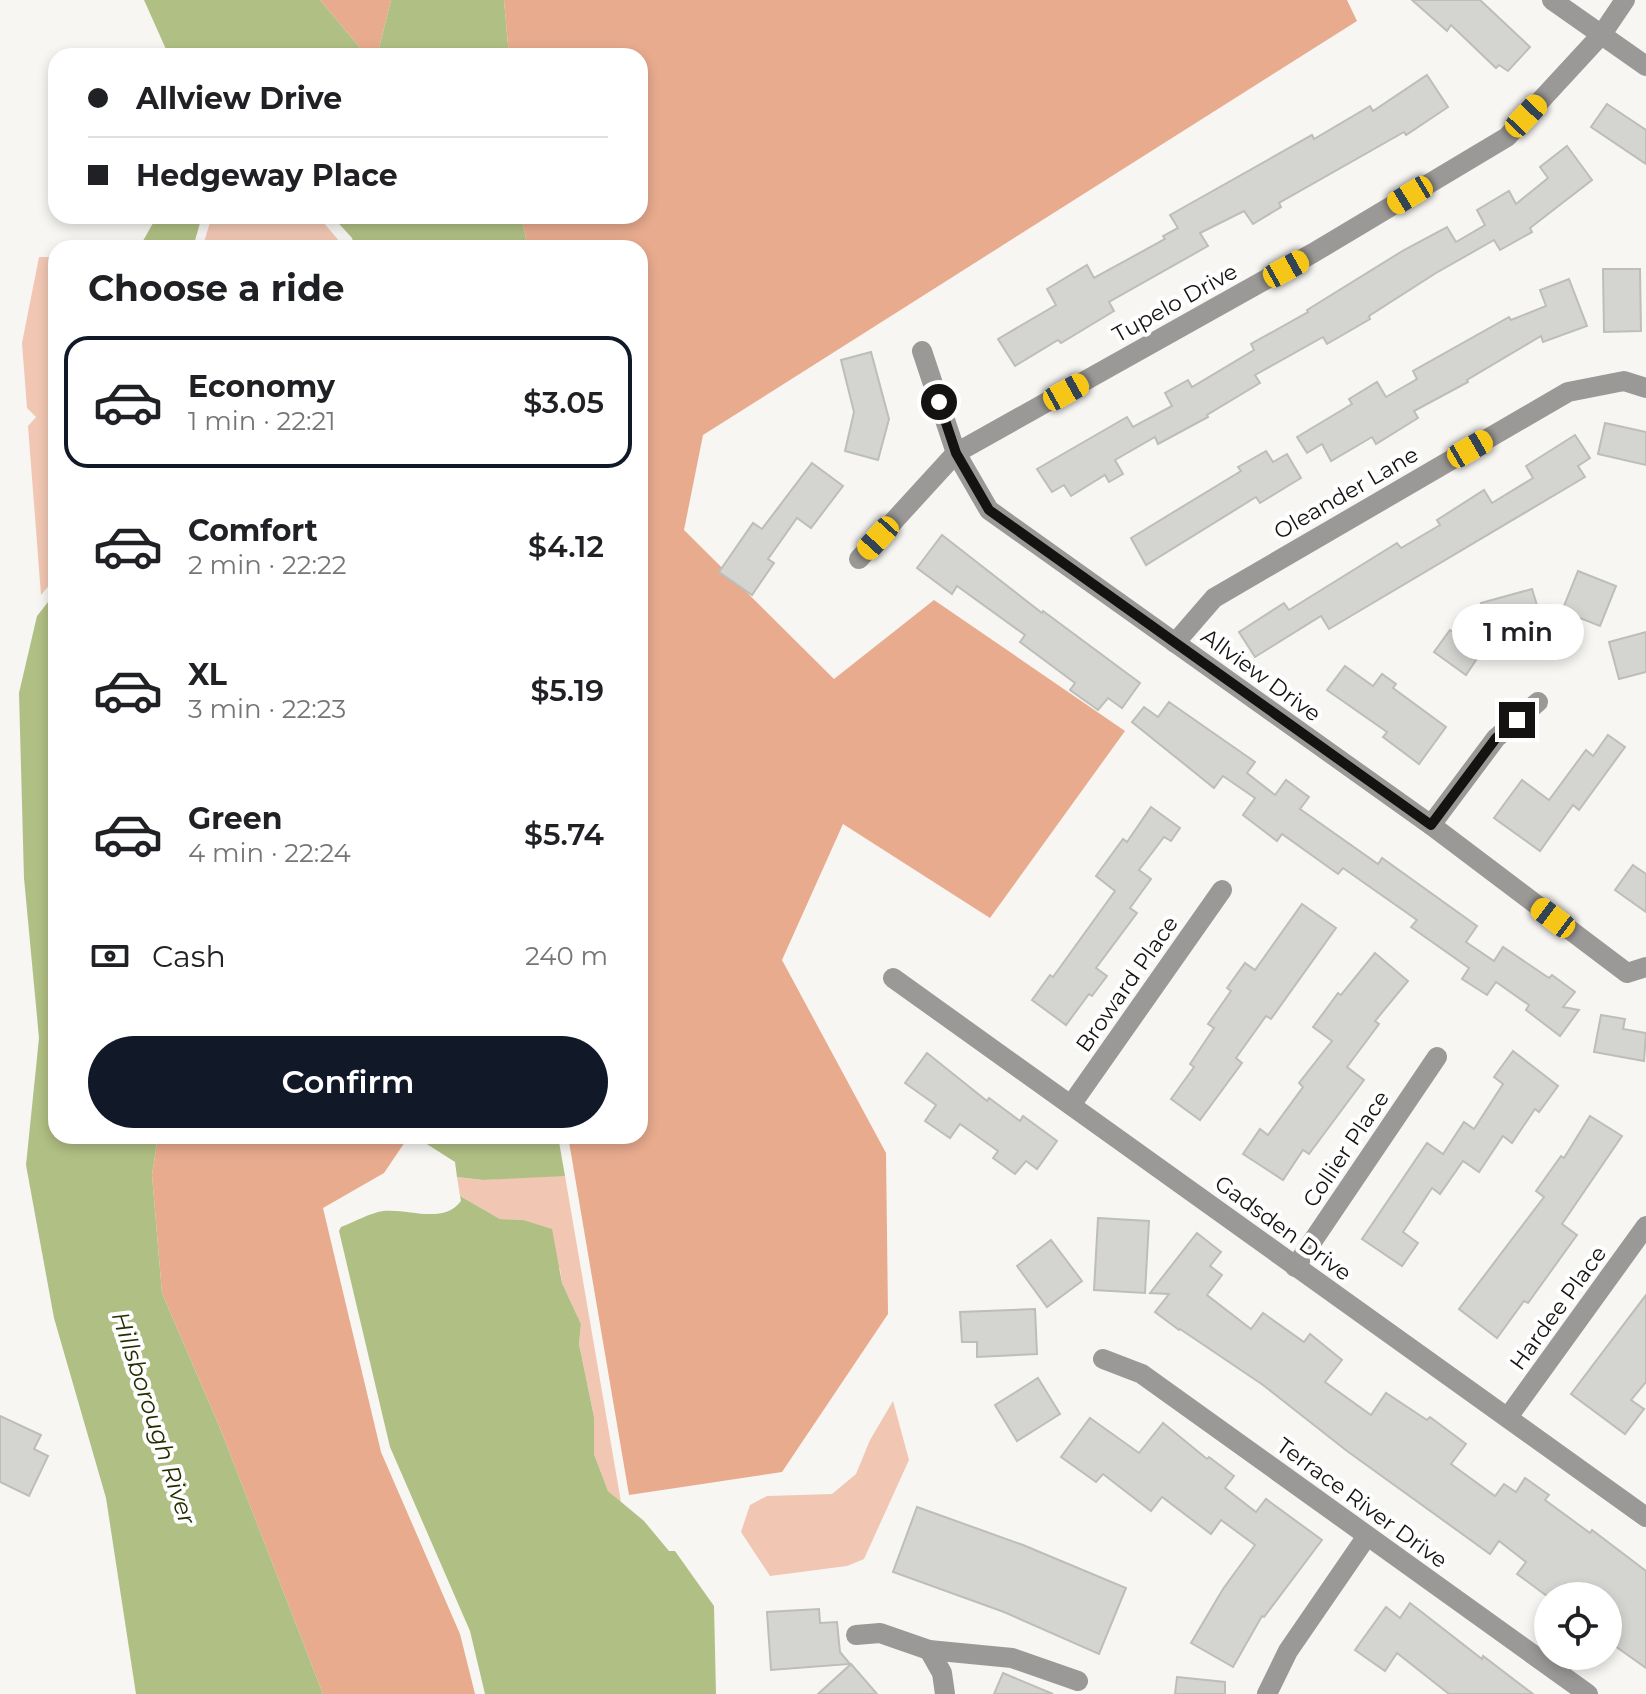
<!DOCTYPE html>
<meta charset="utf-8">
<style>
body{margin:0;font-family:Montserrat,sans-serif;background:#f6f6f6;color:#202124;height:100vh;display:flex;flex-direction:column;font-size:30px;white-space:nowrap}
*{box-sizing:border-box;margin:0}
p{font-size:26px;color:#757577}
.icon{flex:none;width:44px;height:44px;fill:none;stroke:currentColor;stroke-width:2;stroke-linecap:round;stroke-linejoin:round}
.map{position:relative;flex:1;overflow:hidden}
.panel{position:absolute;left:48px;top:240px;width:600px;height:904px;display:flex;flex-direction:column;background:#fff;border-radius:24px;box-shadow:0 4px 12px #0003}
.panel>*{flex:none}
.banner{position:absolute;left:48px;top:48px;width:600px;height:176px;border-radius:24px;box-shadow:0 4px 12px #0003;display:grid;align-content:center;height:176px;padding:0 40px;background:#fff}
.tools{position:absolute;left:1534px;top:1582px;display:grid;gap:16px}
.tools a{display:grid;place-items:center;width:88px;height:88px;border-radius:50%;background:#fff;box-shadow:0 4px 12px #0003;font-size:40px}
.end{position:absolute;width:36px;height:36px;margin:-18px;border:10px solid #141312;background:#fff;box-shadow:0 0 0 4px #fff}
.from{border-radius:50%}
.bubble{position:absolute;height:56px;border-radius:28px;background:#fff;box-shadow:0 4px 12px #0003;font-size:26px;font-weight:600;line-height:56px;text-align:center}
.car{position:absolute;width:24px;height:48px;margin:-24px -12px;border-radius:10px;box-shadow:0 0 6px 2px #0007;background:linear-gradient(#f5c518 24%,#345 0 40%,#f5c518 0 76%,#345 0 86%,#f5c518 0)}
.banner b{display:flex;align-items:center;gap:28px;height:76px;font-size:30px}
.banner b+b{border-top:2px solid #e0e0e0}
.banner i{width:20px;height:20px;background:#202124}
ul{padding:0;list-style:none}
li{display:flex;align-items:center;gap:24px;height:132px;margin:0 16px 12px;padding:0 24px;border:4px solid transparent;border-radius:24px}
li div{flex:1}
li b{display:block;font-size:30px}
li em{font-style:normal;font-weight:600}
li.on{border-color:#111827}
li>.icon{width:72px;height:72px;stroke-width:1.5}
h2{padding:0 40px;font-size:36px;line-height:96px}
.pay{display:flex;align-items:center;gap:20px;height:88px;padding:0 40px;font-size:30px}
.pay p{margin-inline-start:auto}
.cta{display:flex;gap:16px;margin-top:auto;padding:16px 40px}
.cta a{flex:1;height:92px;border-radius:48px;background:#111827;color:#fff;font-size:32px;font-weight:600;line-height:92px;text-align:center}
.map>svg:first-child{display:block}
.green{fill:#f1c7b3}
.forest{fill:#e8ab8e}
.water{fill:#b0bf83}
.building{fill:#d4d4d1;stroke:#bdbdba;stroke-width:2}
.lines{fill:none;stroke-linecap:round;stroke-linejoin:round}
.minor{stroke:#9a9998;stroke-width:20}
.route{stroke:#141312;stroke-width:10}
.labels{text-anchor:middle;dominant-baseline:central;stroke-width:8;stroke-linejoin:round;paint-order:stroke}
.street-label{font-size:22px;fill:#141312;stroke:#fff}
.water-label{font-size:24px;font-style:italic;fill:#262e00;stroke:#fff}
</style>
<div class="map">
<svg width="1646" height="1694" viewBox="0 0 1646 1694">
<rect width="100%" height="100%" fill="#f7f6f3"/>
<g class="green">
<path d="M212,216H318L345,248H207L204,242Z"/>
<path d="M39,257H56V577L41,595L28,426L36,417L27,408L22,343Z"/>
<path d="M541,1176H565L621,1502L608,1491L594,1454V1417L579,1344L581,1324L562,1283L560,1269L523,1220L500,1219L460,1196L457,1177L483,1180Z"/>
<path d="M893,1401L909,1460L864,1559L847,1566L770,1576L741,1532L750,1505L767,1496L832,1494L856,1474L870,1440Z"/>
</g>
<g class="forest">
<path d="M320,0H391L377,56H367Z"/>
<path d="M504,0H1347L1357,21L703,435L684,530L834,679L934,600L1125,731L990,918L843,824L782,960L886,1153L888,1314L782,1472L629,1495L568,1136H640V248H528L521,216H640V56H509Z"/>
<path d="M158,1136H409L384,1173L323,1208L381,1452L460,1634L475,1694H323L220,1428L162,1293L152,1175Z"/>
</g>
<g class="water">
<path d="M144,0H320L367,56H169Z"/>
<path d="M391,0H504L509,56H377Z"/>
<path d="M157,216H202L194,244L195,248H139Z"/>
<path d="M332,216H521L528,248H355L352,238Z"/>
<path d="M56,592V1136H158L152,1175L162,1293L220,1428L323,1694H136L106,1498L54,1318L26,1165L39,1038L24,878L19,693L37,616Z"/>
<path d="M420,1136H558L565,1176L483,1180L457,1177L455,1162L419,1139Z"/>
<path d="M460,1196L500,1219L523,1220L552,1229L562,1283L581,1324L579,1344L594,1417V1454L608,1491L644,1521L669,1551H675L714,1606L716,1694H485L470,1631L390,1447L339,1231L341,1227C354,1222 370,1213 383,1211C409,1208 443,1225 461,1201Z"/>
</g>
<g class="building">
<path d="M1412,0H1480L1530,47L1508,71L1499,65L1496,68L1451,25L1447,31Z"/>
<path d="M1427,75L1448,107L1406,135L1404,132L1279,203L1281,207L1253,224L1244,211L1200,233L1208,246L1109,302L1114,311L1061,343L1058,340L1015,366L998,339L1056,305L1047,289L1087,265L1094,278L1165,239L1163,236L1178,228L1170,215L1312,135L1314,139L1370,106L1373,111Z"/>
<path d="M1607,104L1646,130V164L1591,127Z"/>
<path d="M1567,146L1592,180L1530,228L1532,232L1500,250L1494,240L1436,273L1369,316L1370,319L1327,344L1323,337L1255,375L1260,383L1207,415L1208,417L1158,444L1155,437L1115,460L1123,474L1109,482L1105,475L1071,496L1064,485L1052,492L1037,469L1127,417L1133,427L1172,406L1165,393L1188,380L1192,387L1254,350L1251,344L1308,312L1307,310L1404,250L1447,227L1456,242L1485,225L1477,210L1509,191L1516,204L1548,178L1540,167Z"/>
<path d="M1603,269H1640L1641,331L1604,332Z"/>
<path d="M1569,279L1587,326L1543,342L1541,336L1467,380L1468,382L1414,411L1418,418L1376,444L1372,437L1331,461L1322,444L1307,453L1297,437L1352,404L1349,399L1377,382L1386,397L1417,379L1413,371L1509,317L1511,320L1546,306L1540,290Z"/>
<path d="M871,352L889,419L878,460L845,451L854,412L841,360Z"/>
<path d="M1605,423L1646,432V465L1598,454Z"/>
<path d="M1575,435L1590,458L1578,466L1585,477L1329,629L1321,616L1255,657L1239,632L1284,603L1289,610L1397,543L1401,548L1440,525L1437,520L1484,490L1492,503L1533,478L1526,466Z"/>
<path d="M1266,451L1273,462L1287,454L1301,478L1260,503L1256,497L1146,565L1131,538L1241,471L1238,467Z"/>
<path d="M812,463L843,486L811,528L797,518L768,559L774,563L752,595L719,572L753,523L762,529Z"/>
<path d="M942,535L1042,613L1043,611L1140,683L1122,708L1108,698L1098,710L1070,690L1075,683L1020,642L1025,635L957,586L952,594L917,568Z"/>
<path d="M1578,571L1616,586L1600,626L1562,611Z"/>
<path d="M1532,589L1540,615L1488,629L1481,603Z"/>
<path d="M1450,630L1478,650V657L1466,675L1434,652Z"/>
<path d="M1646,632V672L1619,679L1609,642Z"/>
<path d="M1345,666L1373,686L1382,674L1396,684L1393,688L1446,727L1419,764L1383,737L1387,732L1327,690Z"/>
<path d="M1169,702L1255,762L1247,773L1275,795L1286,780L1309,797L1300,809L1378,864L1382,858L1477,926L1466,942L1494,961L1503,947L1549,978L1552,975L1575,992L1563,1007L1579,1010L1560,1036L1526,1010L1529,1005L1496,982L1487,995L1462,979L1469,968L1411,927L1417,920L1343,868L1338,874L1282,834L1277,841L1243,815L1255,798L1223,776L1214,788L1132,722L1144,707L1158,717Z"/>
<path d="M1608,735L1625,747L1579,810L1573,805L1540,851L1494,818L1522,780L1549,800L1586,750L1593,756Z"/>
<path d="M1151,807L1180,828L1171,841L1164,837L1139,870L1151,879L1130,908L1137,913L1096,968L1107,976L1092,996L1089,994L1066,1025L1032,1000L1050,975L1053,977L1115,891L1096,876L1123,839L1127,842Z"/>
<path d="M1633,865L1646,874V912L1615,890Z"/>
<path d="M1302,904L1336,928L1271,1019L1266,1016L1236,1058L1242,1063L1200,1120L1171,1099L1194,1067L1190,1064L1214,1028L1208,1024L1231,991L1227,988L1245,963L1255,970Z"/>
<path d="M1375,953L1408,981L1375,1021L1379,1024L1347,1067L1364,1080L1309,1154L1303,1150L1283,1180L1243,1154L1260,1129L1268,1135L1303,1087L1299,1083L1332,1041L1313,1027L1338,993L1341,995Z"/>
<path d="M1601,1015L1625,1019L1623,1029L1646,1033L1644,1061L1594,1052Z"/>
<path d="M1513,1051L1558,1086L1539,1112L1535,1109L1512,1143L1503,1136L1479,1172L1463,1161L1440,1194L1432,1188L1403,1232L1418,1243L1402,1266L1362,1239L1427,1143L1443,1154L1464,1122L1474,1129L1503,1084L1494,1077Z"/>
<path d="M927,1053L987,1101L989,1098L1020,1121L1023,1116L1057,1141L1037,1169L1026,1161L1015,1174L993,1158L998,1151L960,1124L950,1138L925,1121L936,1105L905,1083Z"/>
<path d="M1590,1116L1622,1136L1562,1224L1577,1235L1528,1303L1524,1301L1497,1338L1459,1309L1544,1197L1536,1191L1561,1156L1564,1158Z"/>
<path d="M1098,1218L1149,1221L1145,1293L1094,1290Z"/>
<path d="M1197,1233L1221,1252L1210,1266L1222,1275L1207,1295L1251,1329L1263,1313L1304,1342L1310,1334L1342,1360L1325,1382L1371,1415L1386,1393L1427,1420L1430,1417L1466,1444L1451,1464L1495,1496L1504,1484L1516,1492L1525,1478L1549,1495L1545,1500L1590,1533L1592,1530L1646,1571V1668L1608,1641V1596H1547L1517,1574L1526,1562L1499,1541L1490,1554L1347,1451L1263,1385L1180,1329L1179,1330L1155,1312L1169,1294L1150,1293Z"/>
<path d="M1051,1240L1082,1281L1047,1307L1017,1266Z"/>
<path d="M1646,1295V1382L1631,1400L1644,1409L1625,1434L1571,1394Z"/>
<path d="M1035,1309L1037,1354L977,1357V1342H962L960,1312Z"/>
<path d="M1038,1378L1060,1414L1017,1441L995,1405Z"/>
<path d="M0,1416L41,1435L34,1449L48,1456L29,1496L0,1482Z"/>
<path d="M1090,1418L1139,1453L1163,1423L1207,1459L1209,1457L1234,1476L1225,1488L1256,1512L1266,1499L1322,1540L1264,1617L1262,1616L1233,1667L1191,1643L1223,1589L1255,1545L1221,1520L1211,1534L1162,1497L1151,1511L1103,1474L1096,1482L1061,1457Z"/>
<path d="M917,1507L1023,1545L1126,1588L1099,1654L1004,1612L893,1572Z"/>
<path d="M1410,1603L1482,1659L1483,1656L1533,1694H1449L1397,1653L1385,1671L1355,1650L1386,1607L1400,1618Z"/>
<path d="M819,1609L820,1623L837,1622L840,1652L850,1664L771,1670L767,1612Z"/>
<path d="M851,1664L877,1694H818Z"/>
<path d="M1003,1673L1053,1694H994Z"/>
<path d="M1177,1677L1225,1682V1694H1175Z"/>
</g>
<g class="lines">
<g class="minor">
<path d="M1552,0L1646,66"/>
<path d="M922,351L956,453L989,510L1431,825L1627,973L1646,967"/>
<path d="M859,559L956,453L1313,253L1507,137L1602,34L1625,0"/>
<path d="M1175,643L1214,598L1568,392L1624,381L1646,388"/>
<path d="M1431,825L1496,738L1538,702"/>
<path d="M893,978L1646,1517"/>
<path d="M1071,1105L1222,890"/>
<path d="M1295,1267L1437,1057"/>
<path d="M1103,1359L1142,1374L1588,1694"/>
<path d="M1508,1417L1646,1226"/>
<path d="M856,1635L880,1633L929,1650L1012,1658L1078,1681"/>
<path d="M929,1650L942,1673L945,1694"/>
<path d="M1267,1694L1288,1651L1367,1536"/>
</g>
</g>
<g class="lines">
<path class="route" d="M939,402L956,453L989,510L1431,825L1496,738L1517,720"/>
</g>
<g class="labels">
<g class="street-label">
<text transform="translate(1175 303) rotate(-29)">Tupelo Drive</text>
<text transform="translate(1346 493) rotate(-30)">Oleander Lane</text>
<text transform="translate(1261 675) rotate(36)">Allview Drive</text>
<text transform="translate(1127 984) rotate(-55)">Broward Place</text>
<text transform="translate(1346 1149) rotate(-56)">Collier Place</text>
<text transform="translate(1283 1228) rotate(36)">Gadsden Drive</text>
<text transform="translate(1558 1308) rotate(-54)">Hardee Place</text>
<text transform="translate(1362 1503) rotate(36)">Terrace River Drive</text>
</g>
<g class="water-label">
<text transform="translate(154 1418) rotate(72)">Hillsborough River</text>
</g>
</g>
</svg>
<div class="tools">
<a><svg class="icon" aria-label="locate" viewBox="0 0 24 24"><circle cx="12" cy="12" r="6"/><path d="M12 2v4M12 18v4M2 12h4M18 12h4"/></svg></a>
</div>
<i class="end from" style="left:939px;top:402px"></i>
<i class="end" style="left:1517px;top:720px"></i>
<div class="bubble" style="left:1452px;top:604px;width:132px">1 min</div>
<i class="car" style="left:1526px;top:116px;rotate:43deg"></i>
<i class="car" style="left:1410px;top:195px;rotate:239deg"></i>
<i class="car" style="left:1286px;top:269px;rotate:61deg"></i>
<i class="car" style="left:1066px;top:392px;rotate:61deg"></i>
<i class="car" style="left:1470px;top:449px;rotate:60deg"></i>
<i class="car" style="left:878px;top:538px;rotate:222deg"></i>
<i class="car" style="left:1553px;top:918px;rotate:307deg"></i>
<div class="banner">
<b><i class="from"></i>Allview Drive</b>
<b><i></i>Hedgeway Place</b>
</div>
<section class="panel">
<h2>Choose a ride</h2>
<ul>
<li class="on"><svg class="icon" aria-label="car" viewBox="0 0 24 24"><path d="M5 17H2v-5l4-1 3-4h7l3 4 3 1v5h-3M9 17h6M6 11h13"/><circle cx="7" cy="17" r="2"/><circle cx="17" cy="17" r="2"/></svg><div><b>Economy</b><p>1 min · 22:21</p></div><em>$3.05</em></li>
<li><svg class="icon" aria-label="car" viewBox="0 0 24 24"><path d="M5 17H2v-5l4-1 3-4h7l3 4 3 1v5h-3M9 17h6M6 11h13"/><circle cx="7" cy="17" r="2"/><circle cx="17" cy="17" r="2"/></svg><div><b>Comfort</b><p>2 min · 22:22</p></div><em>$4.12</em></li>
<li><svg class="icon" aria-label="car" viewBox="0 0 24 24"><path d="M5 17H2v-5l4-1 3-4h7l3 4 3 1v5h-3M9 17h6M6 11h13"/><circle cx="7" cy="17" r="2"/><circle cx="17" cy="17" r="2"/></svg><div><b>XL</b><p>3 min · 22:23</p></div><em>$5.19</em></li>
<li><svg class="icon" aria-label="car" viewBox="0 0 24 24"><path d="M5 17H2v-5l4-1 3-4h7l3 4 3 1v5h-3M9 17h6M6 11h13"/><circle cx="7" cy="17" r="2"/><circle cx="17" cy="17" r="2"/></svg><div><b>Green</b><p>4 min · 22:24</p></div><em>$5.74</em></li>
</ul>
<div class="pay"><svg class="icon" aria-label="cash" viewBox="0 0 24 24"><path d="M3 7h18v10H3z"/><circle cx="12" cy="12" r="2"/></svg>Cash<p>240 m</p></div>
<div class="cta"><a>Confirm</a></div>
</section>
</div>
